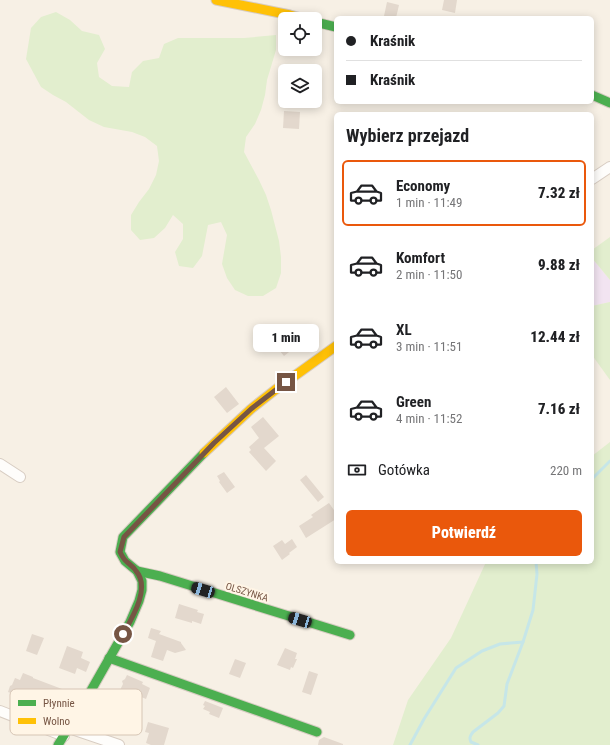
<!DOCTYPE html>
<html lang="pl">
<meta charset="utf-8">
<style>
body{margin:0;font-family:"Roboto Condensed",sans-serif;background:#f6f6f6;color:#202124;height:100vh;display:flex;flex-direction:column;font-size:15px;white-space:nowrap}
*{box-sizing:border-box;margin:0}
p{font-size:13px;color:#757577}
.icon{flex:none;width:22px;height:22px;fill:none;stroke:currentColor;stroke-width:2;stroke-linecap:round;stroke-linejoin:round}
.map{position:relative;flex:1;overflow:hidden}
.side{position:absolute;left:334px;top:112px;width:260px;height:452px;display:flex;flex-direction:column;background:#fff;border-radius:6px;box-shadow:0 2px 10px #0003}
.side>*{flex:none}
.hud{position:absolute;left:334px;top:16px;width:260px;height:88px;border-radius:6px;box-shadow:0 2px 10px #0003;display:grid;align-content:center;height:88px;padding:0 12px;background:#fff}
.controls{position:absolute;left:278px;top:12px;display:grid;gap:8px}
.controls a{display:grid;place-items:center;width:44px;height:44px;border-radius:6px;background:#fff;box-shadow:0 2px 10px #0003;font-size:20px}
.end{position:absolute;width:18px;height:18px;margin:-9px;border:5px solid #765544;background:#fff;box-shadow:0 0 0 2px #fff}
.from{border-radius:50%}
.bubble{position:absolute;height:28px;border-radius:6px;background:#fff;box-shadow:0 2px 10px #0003;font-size:13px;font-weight:800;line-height:28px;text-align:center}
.car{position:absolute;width:12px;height:24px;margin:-12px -6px;border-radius:5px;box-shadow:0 0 3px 1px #0007;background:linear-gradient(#222 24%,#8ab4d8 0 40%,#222 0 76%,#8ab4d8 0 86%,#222 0)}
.hud b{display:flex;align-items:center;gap:14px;height:38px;font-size:15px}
.hud b+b{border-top:1px solid #e0e0e0}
.hud i{width:10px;height:10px;background:#202124}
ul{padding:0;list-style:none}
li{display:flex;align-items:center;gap:12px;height:66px;margin:0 8px 6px;padding:0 4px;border:2px solid transparent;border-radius:6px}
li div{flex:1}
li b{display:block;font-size:15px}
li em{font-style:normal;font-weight:800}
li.active{border-color:#ea580c}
li>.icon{width:36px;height:36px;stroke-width:1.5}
h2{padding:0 12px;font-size:18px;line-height:48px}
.pay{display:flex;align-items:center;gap:10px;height:44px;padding:0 12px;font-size:15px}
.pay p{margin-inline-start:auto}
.primary-button{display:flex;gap:8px;margin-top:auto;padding:8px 12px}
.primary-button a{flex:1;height:46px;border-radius:6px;background:#ea580c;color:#fff;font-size:16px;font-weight:800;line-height:46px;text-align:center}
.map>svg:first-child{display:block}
.education{fill:#f2e4f1}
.green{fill:#e2eece}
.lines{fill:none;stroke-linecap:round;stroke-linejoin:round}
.stream{stroke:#c6e6e8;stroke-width:3}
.building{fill:#e3d8cd}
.street-casing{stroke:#d8cdc3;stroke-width:12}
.fast-casing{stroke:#d7ccc2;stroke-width:11}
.slow-casing{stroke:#d7ccc2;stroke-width:11}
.street{stroke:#fefdfb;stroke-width:10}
.fast{stroke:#4caf50;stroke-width:9}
.slow{stroke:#ffc107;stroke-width:9}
.route{stroke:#765544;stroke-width:5}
.labels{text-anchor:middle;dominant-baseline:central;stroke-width:4;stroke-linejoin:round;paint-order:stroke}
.street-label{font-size:10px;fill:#765544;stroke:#fff5e6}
.key{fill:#fff5e6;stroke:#d6c5b5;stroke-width:1}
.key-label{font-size:11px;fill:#765544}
</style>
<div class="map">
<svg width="610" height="745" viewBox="0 0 610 745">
<rect width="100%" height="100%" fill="#f7f0e5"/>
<path class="education" d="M592,258L610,280V302L592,306Z"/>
<g class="green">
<path d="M56,12L70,20L82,31L99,35L105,49L97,63L99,77L112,86L129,87L132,72L143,61L159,58L164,44L178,38H244L276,35V50L267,80L265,95L261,110L255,124L246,137L244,152L259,180L266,195L271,210L279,241L281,257V273L276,288L263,296H248L235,290L227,278L222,264L227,235L221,222L208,225L202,256L193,268L179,266L175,252L183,239V224L173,215L165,228L154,238L140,240L131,230V215L139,202L149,189L156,175L159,161L157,146L145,137L132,132L104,127L89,120L66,102L53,95L41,87L26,59L31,28L41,17Z"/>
<path d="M610,237V280L592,258V250Z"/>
<path d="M610,302V380L592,355V306Z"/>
<path d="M610,442V745H393L408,700L451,638L486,562H592V456Z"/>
</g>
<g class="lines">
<g class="stream">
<path d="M592,479L610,461"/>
<path d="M410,745L424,719L456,668L482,651L500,644L523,642"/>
<path d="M478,745L471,742C469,738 470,736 473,732L498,713L504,706L507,684L523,642L533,610L537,574L536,562"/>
</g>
</g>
<g class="building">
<path d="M444,0H457L455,13L442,10Z"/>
<path d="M387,2L399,5L396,18L384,16Z"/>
<path d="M284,111L300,112L299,129L283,128Z"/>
<path d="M287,334L292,340L293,339L298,345L284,356L274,344Z"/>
<path d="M226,387L239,404L227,413L214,397Z"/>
<path d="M263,417L279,436L264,448L276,461L266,471L249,452L251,450L249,447L259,438L251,427Z"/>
<path d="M224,472L235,487L227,493L219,482L220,481L217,476Z"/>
<path d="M306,475L324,497L318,502L300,480Z"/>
<path d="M329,503L336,513V519L306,538L299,526L313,517L311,515Z"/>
<path d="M292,539L297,547L289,553L290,554L282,560L273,546L282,540L285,544Z"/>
<path d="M179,604L198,610L197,612L204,614L201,624L192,621V623L175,618Z"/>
<path d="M151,628L161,631L159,634L181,642V643L186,650L175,653L167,650L163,661L151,657L156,641L148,638Z"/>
<path d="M32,634L44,638L37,655L26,651Z"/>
<path d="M67,646L83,652L81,658L90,662L86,672L77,668L75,674L59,668Z"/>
<path d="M285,648L297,653L295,659H297L293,668L291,667L290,670L277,665Z"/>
<path d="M235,659L246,663L240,678L229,674Z"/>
<path d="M309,671L318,674L311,695L302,692Z"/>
<path d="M23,673L33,677V678L62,689L59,694L69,698L65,708L55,705L53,711L37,705L38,703L8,692L10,686L12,685L15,678L20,680Z"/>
<path d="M127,675L143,682L142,684L150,688L146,699L134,694L127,696L126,693L120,690L123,684L122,681L125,679Z"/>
<path d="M205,701L223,708L219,718L209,714L210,712L203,709L205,706L203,705Z"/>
<path d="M148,722L169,728L164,745H151L146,743L149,733L145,732Z"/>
<path d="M324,737L343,744V745H318L319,740Z"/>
</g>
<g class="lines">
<defs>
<g id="street">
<path d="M592,179L610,167"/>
<path d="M0,464L20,477"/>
<path d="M0,711L64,736"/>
<path d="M69,728L119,745"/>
</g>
<g id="fast">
<path d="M315,22L336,27"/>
<path d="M592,95L610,103"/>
<path d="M137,571L160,576L350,635"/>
<path d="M109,658L317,732"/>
<path d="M58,745L85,701L130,622L139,601L142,590V581L137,571L125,561L120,552L123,537L204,453"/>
</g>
<g id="slow">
<path d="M216,0L290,15L305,19"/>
<path d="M204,453L251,409L275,390L336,346"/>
</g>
</defs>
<use href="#street" class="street-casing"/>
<use href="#fast" class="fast-casing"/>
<use href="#slow" class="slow-casing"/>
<use href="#street" class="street"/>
<use href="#fast" class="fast"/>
<use href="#slow" class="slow"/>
</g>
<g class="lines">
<path class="route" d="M123,634C132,618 151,588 136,571C134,567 130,565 127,562C124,560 122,556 120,552L124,537L214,443L251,409L286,382"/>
</g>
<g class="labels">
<g class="street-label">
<text transform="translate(247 592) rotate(17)">OLSZYNKA</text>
</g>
</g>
<rect x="10" y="689" width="132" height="46" rx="6" class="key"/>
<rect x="18" y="700" width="18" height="6" fill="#4caf50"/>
<rect x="18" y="718" width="18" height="6" fill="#ffc107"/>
<g class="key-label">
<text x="43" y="707">Płynnie</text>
<text x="43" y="725">Wolno</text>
</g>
</svg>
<div class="controls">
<a><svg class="icon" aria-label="locate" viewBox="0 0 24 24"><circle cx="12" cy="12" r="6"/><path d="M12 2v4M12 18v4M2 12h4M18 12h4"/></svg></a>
<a><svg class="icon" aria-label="layers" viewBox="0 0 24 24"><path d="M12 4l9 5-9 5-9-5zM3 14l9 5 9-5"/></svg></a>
</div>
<i class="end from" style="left:123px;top:634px"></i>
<i class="end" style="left:286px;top:382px"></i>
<div class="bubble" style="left:253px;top:324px;width:66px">1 min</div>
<i class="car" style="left:203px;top:590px;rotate:287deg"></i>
<i class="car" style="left:300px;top:620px;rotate:287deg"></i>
<div class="hud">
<b><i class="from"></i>Kraśnik</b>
<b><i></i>Kraśnik</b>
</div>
<section class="side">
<h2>Wybierz przejazd</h2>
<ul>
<li class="active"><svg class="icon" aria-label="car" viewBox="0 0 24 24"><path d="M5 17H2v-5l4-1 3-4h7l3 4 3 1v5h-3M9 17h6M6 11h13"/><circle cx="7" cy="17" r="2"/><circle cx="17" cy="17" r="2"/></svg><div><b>Economy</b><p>1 min · 11:49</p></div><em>7.32 zł</em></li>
<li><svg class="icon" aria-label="car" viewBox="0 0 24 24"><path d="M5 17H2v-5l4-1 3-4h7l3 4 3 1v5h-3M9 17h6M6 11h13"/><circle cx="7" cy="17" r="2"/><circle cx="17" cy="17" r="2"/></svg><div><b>Komfort</b><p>2 min · 11:50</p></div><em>9.88 zł</em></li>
<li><svg class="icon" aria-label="car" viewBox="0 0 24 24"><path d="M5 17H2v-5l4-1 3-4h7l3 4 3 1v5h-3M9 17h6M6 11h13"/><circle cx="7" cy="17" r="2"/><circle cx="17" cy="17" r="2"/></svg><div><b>XL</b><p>3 min · 11:51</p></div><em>12.44 zł</em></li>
<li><svg class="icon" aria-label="car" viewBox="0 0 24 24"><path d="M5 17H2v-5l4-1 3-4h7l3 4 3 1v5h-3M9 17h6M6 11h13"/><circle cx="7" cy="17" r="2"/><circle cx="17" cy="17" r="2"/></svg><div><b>Green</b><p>4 min · 11:52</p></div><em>7.16 zł</em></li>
</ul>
<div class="pay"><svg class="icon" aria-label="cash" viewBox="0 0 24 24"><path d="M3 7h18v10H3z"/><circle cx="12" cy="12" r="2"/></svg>Gotówka<p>220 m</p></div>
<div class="primary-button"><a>Potwierdź</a></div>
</section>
</div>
